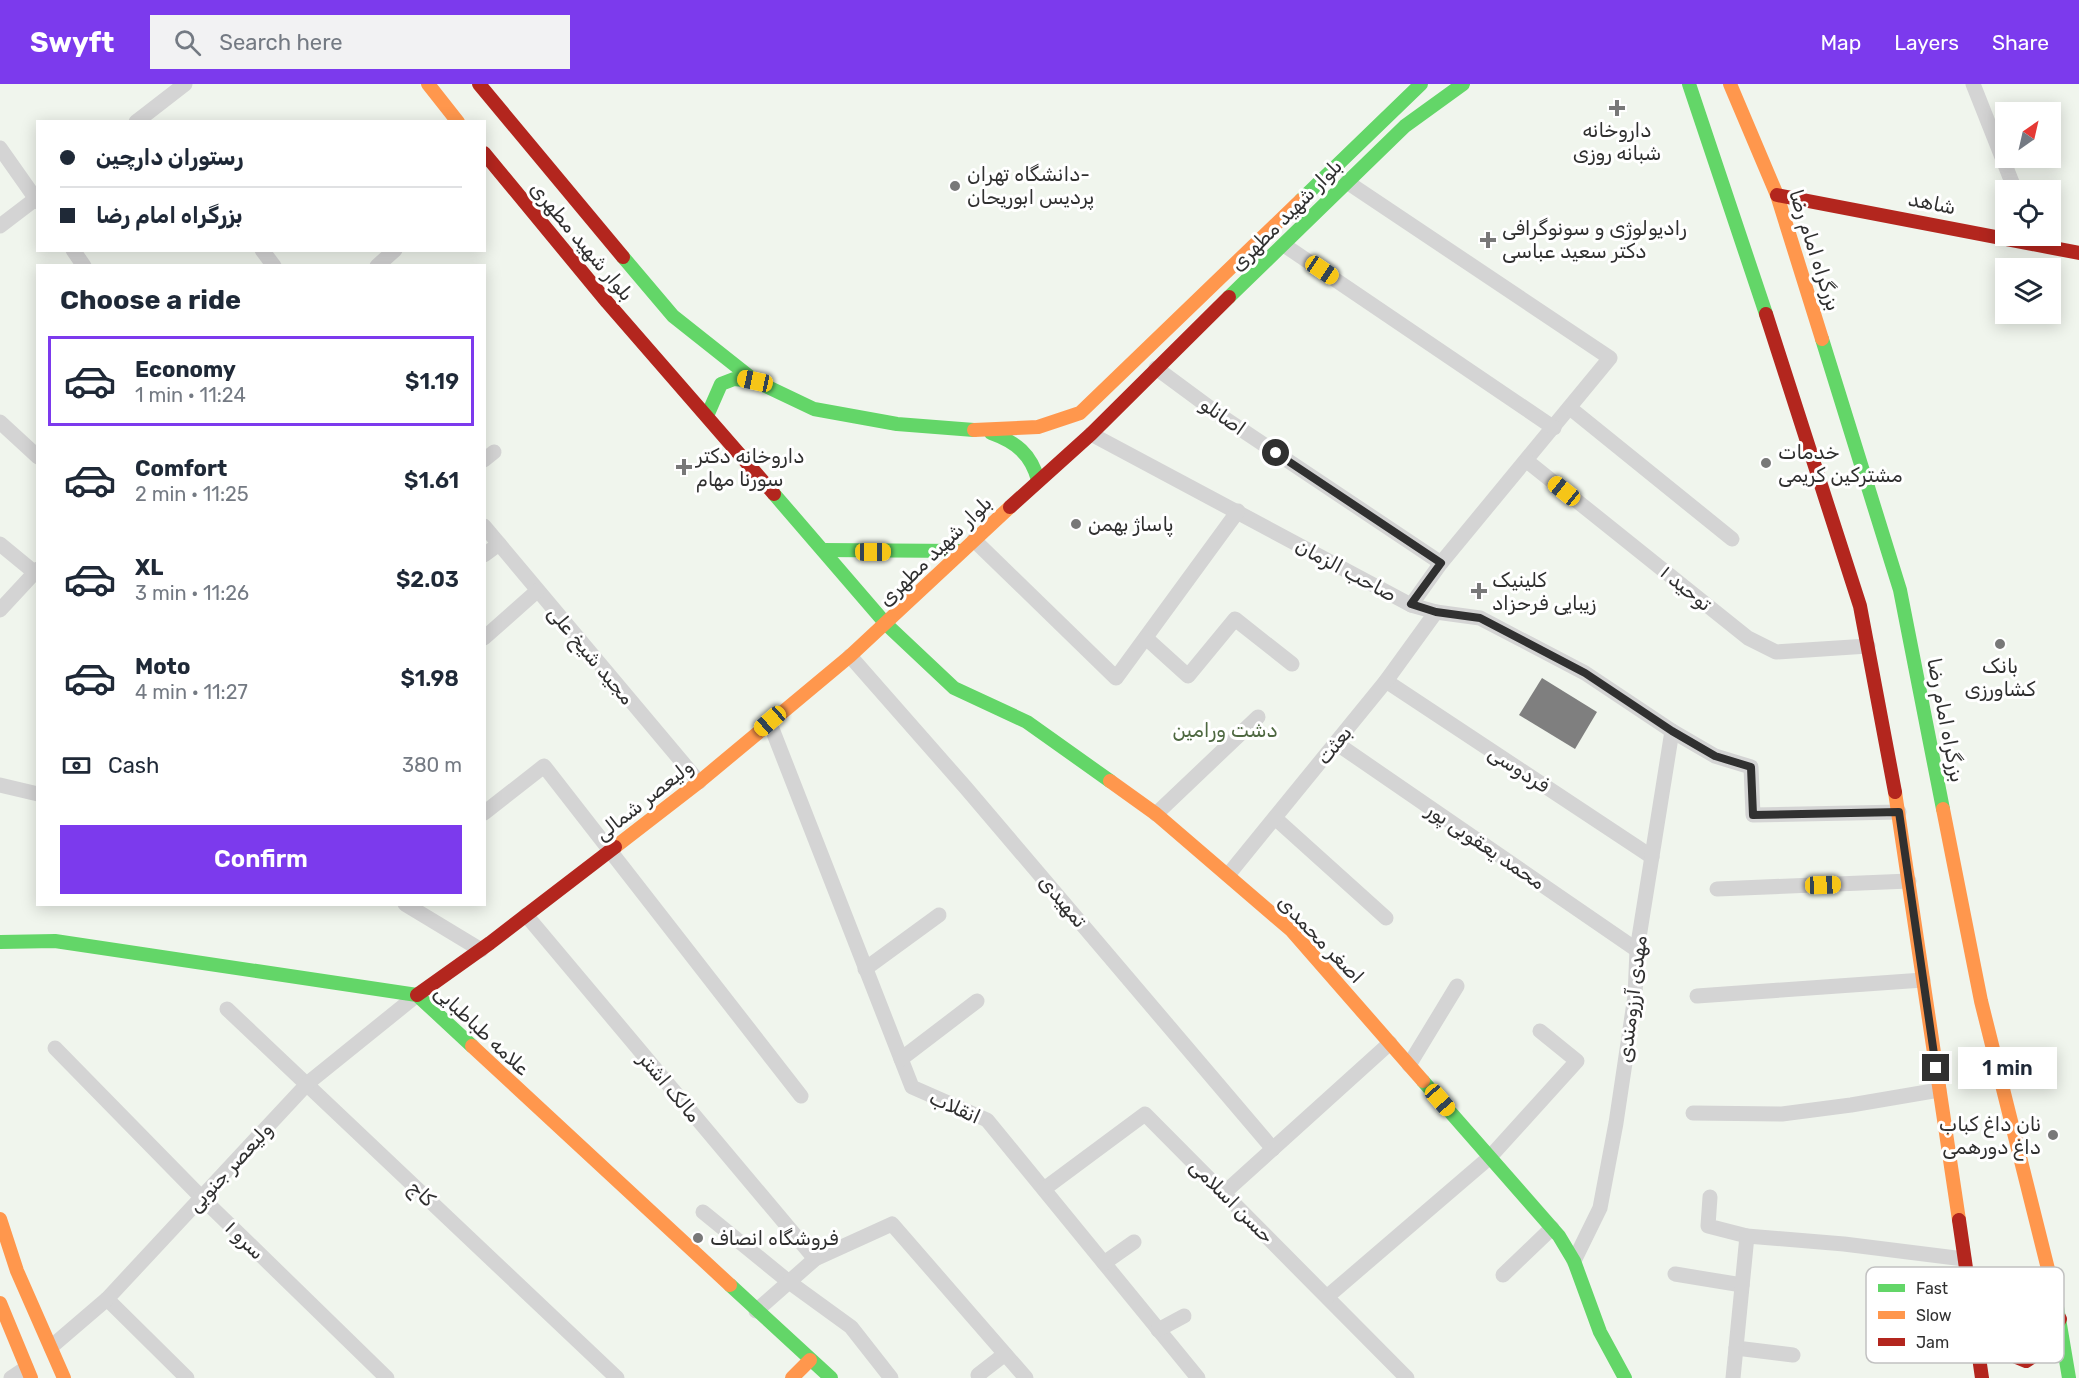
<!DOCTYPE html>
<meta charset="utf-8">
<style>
body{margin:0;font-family:Rubik,Cairo,sans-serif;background:#f2f2f3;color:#1f2937;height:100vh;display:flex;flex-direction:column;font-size:22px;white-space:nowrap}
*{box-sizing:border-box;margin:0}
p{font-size:20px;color:#747a83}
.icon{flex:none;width:33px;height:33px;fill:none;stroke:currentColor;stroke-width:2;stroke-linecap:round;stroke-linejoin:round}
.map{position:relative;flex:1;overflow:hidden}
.details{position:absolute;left:36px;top:180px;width:450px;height:642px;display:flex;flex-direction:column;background:#fff;border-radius:0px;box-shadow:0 3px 15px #0003}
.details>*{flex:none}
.top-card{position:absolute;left:36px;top:36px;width:450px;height:132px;border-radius:0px;box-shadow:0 3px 15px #0003;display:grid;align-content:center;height:132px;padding:0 24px;background:#fff}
.needle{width:39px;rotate:34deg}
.controls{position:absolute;left:1995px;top:18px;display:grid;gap:12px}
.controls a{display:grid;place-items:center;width:66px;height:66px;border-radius:0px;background:#fff;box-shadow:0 3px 15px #0003;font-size:30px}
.end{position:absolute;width:27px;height:27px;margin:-14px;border:8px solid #303030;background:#fff;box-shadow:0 0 0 3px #fff}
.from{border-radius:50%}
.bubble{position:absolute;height:42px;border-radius:0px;background:#fff;box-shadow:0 3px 15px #0003;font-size:20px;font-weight:600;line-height:42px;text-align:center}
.car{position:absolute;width:18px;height:36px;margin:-18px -9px;border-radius:8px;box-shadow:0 0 4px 2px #0007;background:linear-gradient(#f5c518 24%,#345 0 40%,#f5c518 0 76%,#345 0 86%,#f5c518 0)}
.top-card b{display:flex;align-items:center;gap:21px;height:57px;font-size:22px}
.top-card b+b{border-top:2px solid #e0e1e3}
.top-card i{width:15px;height:15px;background:#1f2937}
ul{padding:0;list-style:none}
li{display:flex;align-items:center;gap:18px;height:90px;margin:0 12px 9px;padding:0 12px;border:3px solid transparent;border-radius:0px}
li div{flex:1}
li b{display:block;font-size:22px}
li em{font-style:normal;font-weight:600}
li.selected{border-color:#7c3aed}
li>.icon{width:54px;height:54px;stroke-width:1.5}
h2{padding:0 24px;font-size:27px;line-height:72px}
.pay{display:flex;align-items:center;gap:15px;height:66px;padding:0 24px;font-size:22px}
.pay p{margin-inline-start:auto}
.action{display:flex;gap:12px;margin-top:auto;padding:12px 24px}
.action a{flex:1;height:69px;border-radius:0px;background:#7c3aed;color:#fff;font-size:24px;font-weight:600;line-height:69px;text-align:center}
header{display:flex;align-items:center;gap:36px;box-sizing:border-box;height:84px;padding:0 30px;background:#7c3aed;color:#fff}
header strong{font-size:28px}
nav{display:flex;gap:33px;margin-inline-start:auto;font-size:21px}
.search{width:420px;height:54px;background:#f2f2f3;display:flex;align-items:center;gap:15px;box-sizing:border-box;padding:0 21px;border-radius:0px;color:#747a83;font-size:22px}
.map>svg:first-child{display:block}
.green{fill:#f0f5ed;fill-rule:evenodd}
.building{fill:#7f7f7f}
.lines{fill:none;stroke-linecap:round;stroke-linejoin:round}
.street{stroke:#d4d4d4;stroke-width:15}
.fast{stroke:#63d668;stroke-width:14}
.slow{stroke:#ff974d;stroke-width:14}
.jam{stroke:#b3261e;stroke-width:14}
.route{stroke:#303030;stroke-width:8}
.poi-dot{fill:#787878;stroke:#fff;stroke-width:2}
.labels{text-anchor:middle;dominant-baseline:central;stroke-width:6;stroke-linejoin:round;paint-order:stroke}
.poi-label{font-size:20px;fill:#303030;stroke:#fff;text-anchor:start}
.street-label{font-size:20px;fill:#303030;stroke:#fff}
.park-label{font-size:20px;fill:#4e6841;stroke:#fff}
.key{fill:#fff;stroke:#c1c1c1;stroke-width:1.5}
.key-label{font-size:16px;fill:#303030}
</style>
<header>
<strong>Swyft</strong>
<div class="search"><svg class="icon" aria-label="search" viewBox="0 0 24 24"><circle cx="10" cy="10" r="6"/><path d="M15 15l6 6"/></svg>Search here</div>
<nav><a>Map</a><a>Layers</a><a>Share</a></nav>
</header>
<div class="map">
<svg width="2079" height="1294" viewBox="0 0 2079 1294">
<rect width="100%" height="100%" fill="#fff"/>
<path class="green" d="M0,0H2079V1294H0ZM2006,28H2050V74H2006ZM38,38H484V166H38ZM2006,106H2050V152H2006ZM38,182H484V820H38ZM2006,184H2050V230H2006Z"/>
<path class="building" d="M1542,594L1597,628L1575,665L1519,631Z"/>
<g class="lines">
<g class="street">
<path d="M1973,0L2015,106"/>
<path d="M136,38L185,0"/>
<path d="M0,64L38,118"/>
<path d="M1347,98L1610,274L1441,479L1411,521"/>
<path d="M0,142L38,113"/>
<path d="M1284,161L1554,344"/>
<path d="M73,166L84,182"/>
<path d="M262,166L274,182"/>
<path d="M377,182L395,166"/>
<path d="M1156,284L1221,332L1441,479"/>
<path d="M1570,324L1732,455"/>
<path d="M0,338L38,373"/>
<path d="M1091,350L1411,521L1436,528L1480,534L1585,589L1672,647L1715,672L1751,683L1753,731L1899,728"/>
<path d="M484,376L494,368"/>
<path d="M1527,377L1748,554L1776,568L1868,562"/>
<path d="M484,442L699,698"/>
<path d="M974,456L1116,594L1238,427"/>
<path d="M0,460L34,488"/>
<path d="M484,471L499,460"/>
<path d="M0,526L38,485"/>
<path d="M484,554L537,507"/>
<path d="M1146,554L1188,592L1235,535L1292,580"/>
<path d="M850,572L966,704L1273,1065"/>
<path d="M1386,597L1652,773"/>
<path d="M769,637L912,1003L987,1036L1198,1294"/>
<path d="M1336,659L1637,866"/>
<path d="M0,701L38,710"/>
<path d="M484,729L544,682L801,1012"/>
<path d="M1156,730L1258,633"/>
<path d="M1275,734L1386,834"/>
<path d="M1228,791L1386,597L1436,528"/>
<path d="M1717,805L1909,797"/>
<path d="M405,820L481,866"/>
<path d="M526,831L815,1175"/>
<path d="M865,885L939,831"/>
<path d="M1697,912L1923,896"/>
<path d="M227,925L617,1294"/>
<path d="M55,964L201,1113L387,1294"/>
<path d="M901,975L977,917"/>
<path d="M1409,981L1457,902"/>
<path d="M1693,1029L1782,1030L1851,1021L1939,1006"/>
<path d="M1044,1105L1145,1030L1407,1294"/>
<path d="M1224,1109L1390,959"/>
<path d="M1710,1113L1708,1142L1747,1152L1844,1160L1964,1175"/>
<path d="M703,1128L789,1198L851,1243L891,1294"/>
<path d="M1574,1177L1600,1124L1616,1039L1635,912L1637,866L1672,647"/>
<path d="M1104,1179L1134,1158"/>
<path d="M1675,1190L1742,1201"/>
<path d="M1503,1191L1552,1144"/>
<path d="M1328,1212L1490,1073L1577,977L1540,947"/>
<path d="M107,1215L187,1294"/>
<path d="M756,1227L815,1175L892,1140L1026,1294"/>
<path d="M1158,1246L1184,1232"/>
<path d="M51,1263L107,1215L308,999L417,911"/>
<path d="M1736,1264L1793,1271"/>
<path d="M978,1291L1005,1270"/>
<path d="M11,1294L26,1284"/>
<path d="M1733,1294L1747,1152"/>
</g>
<g class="fast">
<path d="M1689,0L1766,230"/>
<path d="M1301,116L1421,0"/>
<path d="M623,173L673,232L755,297L814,325L897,340L974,346"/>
<path d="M1229,213L1405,42L1463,0"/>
<path d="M1822,255L1900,506L1943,725"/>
<path d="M707,332L721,300L734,295L754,297"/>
<path d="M991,349C1016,358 1031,370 1038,396"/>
<path d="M774,410L886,540L954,604L1027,638L1110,697"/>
<path d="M823,466L960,467"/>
<path d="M0,858L55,857L417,911L472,962"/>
<path d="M1423,997L1559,1152L1574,1177L1600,1248L1625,1294"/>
<path d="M730,1201L831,1294"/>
<path d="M2056,1217L2069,1294"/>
</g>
<g class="slow">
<path d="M428,0L458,38"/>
<path d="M1730,0L1777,111L1822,255"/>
<path d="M974,346L1038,343L1080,329L1301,116"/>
<path d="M1110,697L1156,730L1291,846L1423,997"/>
<path d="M1895,708L1959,1136"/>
<path d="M1943,725L1981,917L2056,1217"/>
<path d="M615,763L699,698L850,572L1010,423"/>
<path d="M472,962L730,1201"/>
<path d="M0,1135L17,1187L64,1294"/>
<path d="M0,1219L31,1294"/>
<path d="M792,1294L810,1276"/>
</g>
<g class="jam">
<path d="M479,0L623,173"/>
<path d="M484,69L607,218L774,410"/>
<path d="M1777,111L2079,169"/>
<path d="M1766,230L1860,522L1895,708"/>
<path d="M1010,423L1091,350L1229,213"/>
<path d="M417,911L490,859L615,763"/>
<path d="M1959,1136L1982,1294"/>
<path d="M1975,1238L1995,1264L2026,1277L2043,1266L2060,1235"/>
</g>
</g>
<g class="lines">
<path class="route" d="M1276,369L1441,479L1411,520L1436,528L1480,534L1585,589L1672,647L1715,672L1751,683L1753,731L1899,728L1936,984"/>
</g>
<g class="poi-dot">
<path d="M1614 15h6v6h6v6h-6v6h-6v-6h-6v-6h6z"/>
<circle cx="955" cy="102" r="6"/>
<path d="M1485 147h6v6h6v6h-6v6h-6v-6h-6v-6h6z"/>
<circle cx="1766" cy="379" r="6"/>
<path d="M681 374h6v6h6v6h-6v6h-6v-6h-6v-6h6z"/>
<circle cx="1076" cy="440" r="6"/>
<path d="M1476 498h6v6h6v6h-6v6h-6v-6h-6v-6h6z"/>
<circle cx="2000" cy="560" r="6"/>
<circle cx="2053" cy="1051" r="6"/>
<circle cx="698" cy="1154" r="6"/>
</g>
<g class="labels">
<g class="poi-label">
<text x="1617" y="46" text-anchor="middle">داروخانه<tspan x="1617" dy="23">شبانه روزی</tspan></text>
<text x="967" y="90">دانشگاه تهران-<tspan x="967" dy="23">پردیس ابوریحان</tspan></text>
<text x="1502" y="144">رادیولوژی و سونوگرافی<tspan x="1502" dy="23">دکتر سعید عباسی</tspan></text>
<text x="1778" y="368">خدمات<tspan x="1778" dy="23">مشترکین کریمی</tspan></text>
<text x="696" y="372">داروخانه دکتر<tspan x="696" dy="23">سورنا مهام</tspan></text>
<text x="1088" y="440">پاساژ بهمن</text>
<text x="1492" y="496">کلینیک<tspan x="1492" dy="23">زیبایی فرحزاد</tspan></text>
<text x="2000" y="582" text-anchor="middle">بانک<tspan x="2000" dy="23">کشاورزی</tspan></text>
<text x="2041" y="1040" text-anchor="end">نان داغ کباب<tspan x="2041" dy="23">داغ دورهمی</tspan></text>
<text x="710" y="1154">فروشگاه انصاف</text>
</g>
<g class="street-label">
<text transform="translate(1932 119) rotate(11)">شاهد</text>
<text transform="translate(1286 131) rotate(-45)">بلوار شهید مطهری</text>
<text transform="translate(582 157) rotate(50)">بلوار شهید مطهری</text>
<text transform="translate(1815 166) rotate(72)">بزرگراه امام رضا</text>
<text transform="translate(1223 332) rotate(35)">اصانلو</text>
<text transform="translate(935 467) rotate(-44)">بلوار شهید مطهری</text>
<text transform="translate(1346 486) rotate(28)">صاحب الزمان</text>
<text transform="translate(1686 504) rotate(39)">توحید ۱</text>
<text transform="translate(591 571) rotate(50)">مجید شیخ علی</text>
<text transform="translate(1946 636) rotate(79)">بزرگراه امام رضا</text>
<text transform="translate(1334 661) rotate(-51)">بعثت</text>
<text transform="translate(1519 685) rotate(33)">فردوسی</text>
<text transform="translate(644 716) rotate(-38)">ولیعصر شمالی</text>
<text transform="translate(1486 762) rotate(34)">محمد یعقوبی پور</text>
<text transform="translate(1063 817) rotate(50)">تمهیدی</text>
<text transform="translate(1321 855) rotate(46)">اصغر محمدی</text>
<text transform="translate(1632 915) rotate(-83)">مهدی آرزومندی</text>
<text transform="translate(482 946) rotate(43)">علامه طباطبایی</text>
<text transform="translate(670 1003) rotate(50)">مالک اشتر</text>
<text transform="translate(955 1023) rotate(24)">انقلاب</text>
<text transform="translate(230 1083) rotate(-47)">ولیعصر جنوبی</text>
<text transform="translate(422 1109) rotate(44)">کاج</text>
<text transform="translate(1232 1117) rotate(45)">حسن اسلامی</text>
<text transform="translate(245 1156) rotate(44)">سرو ۱</text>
</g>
<g class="park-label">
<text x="1225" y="646">دشت ورامین</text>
</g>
</g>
<rect x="1866" y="1183" width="198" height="96" rx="9" class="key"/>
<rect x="1878" y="1200" width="27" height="8" fill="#63d668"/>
<rect x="1878" y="1227" width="27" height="8" fill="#ff974d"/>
<rect x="1878" y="1254" width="27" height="8" fill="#b3261e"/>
<g class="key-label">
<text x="1916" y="1210">Fast</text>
<text x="1916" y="1237">Slow</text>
<text x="1916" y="1264">Jam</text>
</g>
</svg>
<div class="controls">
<a><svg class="needle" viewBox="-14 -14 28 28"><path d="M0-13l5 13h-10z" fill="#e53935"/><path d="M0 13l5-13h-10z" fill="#747a83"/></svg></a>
<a><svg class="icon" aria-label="locate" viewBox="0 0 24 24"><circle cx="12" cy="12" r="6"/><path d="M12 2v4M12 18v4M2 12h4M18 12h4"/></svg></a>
<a><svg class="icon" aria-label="layers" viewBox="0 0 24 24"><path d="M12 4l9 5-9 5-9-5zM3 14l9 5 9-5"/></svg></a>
</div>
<i class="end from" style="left:1276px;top:369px"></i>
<i class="end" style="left:1936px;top:984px"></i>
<div class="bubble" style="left:1958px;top:963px;width:99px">1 min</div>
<i class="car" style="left:1322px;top:186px;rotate:124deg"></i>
<i class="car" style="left:755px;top:297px;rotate:282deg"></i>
<i class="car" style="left:1564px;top:407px;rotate:309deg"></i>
<i class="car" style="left:873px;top:468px;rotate:90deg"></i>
<i class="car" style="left:770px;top:637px;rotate:229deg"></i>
<i class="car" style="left:1823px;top:801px;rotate:88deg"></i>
<i class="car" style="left:1440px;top:1016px;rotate:139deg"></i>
<div class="top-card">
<b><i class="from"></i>رستوران دارچین</b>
<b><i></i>بزرگراه امام رضا</b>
</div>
<section class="details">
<h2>Choose a ride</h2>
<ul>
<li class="selected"><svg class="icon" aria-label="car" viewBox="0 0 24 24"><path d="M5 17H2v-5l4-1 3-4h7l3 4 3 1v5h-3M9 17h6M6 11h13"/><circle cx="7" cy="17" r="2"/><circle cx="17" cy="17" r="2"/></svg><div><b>Economy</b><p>1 min · 11:24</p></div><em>$1.19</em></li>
<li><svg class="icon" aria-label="car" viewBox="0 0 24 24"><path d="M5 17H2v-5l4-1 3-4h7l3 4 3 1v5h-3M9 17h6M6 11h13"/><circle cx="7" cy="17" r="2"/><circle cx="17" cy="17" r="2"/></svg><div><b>Comfort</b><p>2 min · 11:25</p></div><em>$1.61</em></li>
<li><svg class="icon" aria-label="car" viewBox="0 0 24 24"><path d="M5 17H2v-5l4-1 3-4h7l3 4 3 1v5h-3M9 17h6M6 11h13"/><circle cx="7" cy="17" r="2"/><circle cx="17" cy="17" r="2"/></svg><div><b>XL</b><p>3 min · 11:26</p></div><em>$2.03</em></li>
<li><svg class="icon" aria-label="car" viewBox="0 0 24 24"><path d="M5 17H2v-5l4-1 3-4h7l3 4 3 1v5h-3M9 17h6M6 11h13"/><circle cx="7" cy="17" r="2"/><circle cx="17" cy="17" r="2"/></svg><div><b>Moto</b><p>4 min · 11:27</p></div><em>$1.98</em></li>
</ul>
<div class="pay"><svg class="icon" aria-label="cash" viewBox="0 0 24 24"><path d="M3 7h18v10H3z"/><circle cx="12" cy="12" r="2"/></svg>Cash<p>380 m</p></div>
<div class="action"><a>Confirm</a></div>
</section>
</div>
